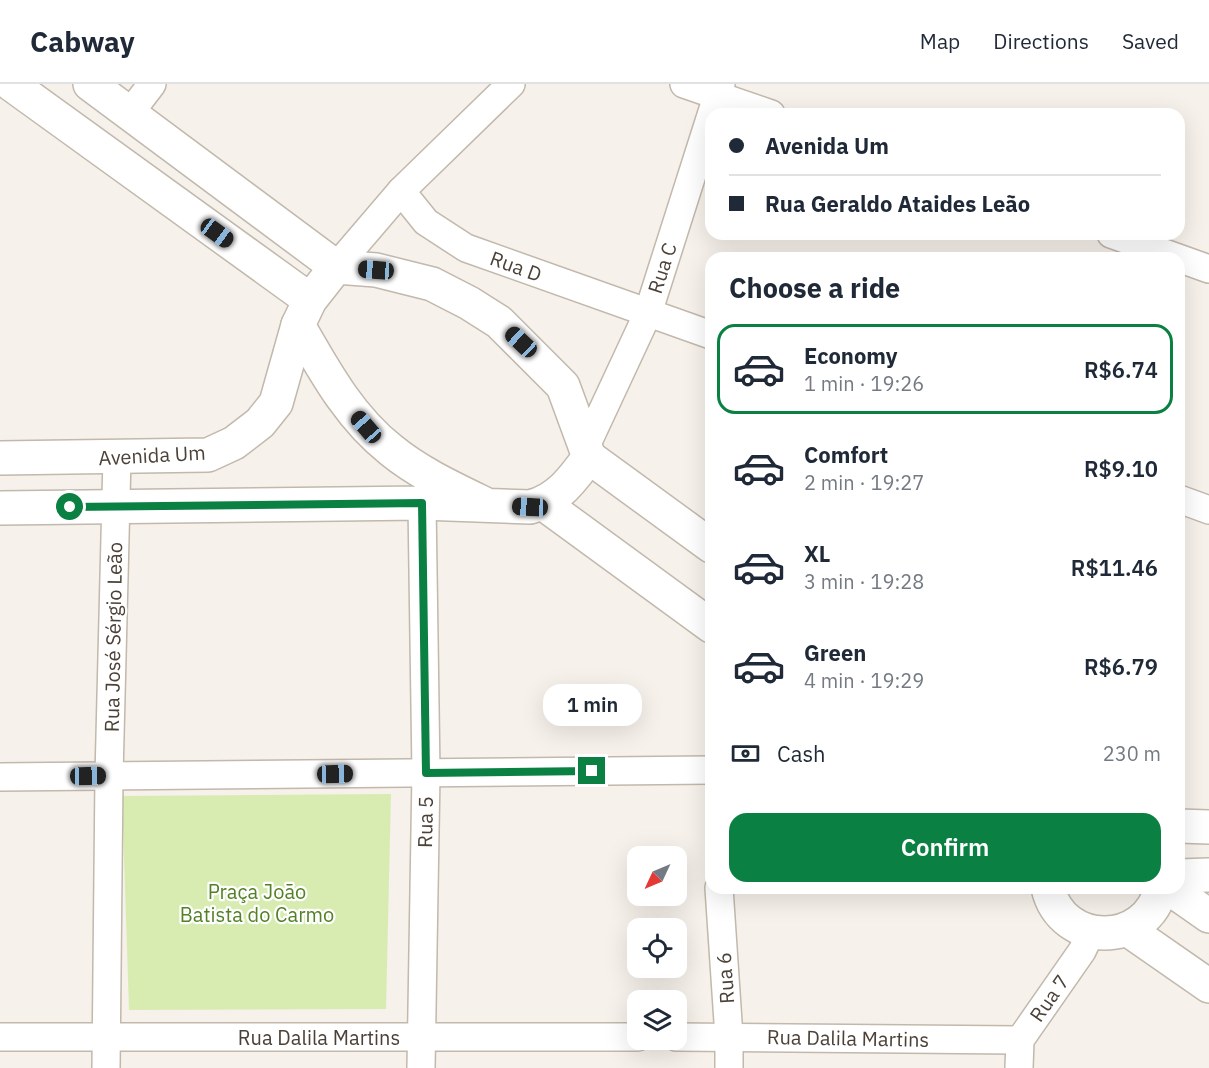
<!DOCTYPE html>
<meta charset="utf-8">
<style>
body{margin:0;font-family:"IBM Plex Sans",sans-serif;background:#f2f2f3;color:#1f2937;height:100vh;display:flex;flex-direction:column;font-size:22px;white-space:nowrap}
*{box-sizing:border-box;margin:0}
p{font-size:20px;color:#747a83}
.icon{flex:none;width:33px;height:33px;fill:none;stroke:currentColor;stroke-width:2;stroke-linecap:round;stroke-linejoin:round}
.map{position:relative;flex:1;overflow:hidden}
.details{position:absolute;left:705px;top:168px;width:480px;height:642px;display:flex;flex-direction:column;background:#fff;border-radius:18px;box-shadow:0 6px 24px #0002}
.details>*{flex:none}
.guide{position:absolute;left:705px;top:24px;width:480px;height:132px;border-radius:18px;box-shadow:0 6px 24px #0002;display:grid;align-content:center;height:132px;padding:0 24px;background:#fff}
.needle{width:39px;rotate:226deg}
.buttons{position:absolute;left:627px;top:762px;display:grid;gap:12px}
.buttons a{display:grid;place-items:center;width:60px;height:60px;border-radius:12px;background:#fff;box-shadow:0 6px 24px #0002;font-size:30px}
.end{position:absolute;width:27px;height:27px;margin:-14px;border:8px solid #0b8043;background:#fff;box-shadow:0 0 0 3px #fff}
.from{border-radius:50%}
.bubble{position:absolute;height:42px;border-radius:18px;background:#fff;box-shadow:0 6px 24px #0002;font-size:20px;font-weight:600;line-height:42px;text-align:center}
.car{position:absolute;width:18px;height:36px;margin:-18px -9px;border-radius:8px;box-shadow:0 0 4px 2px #0007;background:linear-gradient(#222 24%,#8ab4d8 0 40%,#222 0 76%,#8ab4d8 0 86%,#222 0)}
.guide b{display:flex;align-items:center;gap:21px;height:57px;font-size:22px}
.guide b+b{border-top:2px solid #e0e1e3}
.guide i{width:15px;height:15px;background:#1f2937}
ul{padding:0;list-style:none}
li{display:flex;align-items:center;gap:18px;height:90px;margin:0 12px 9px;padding:0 12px;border:3px solid transparent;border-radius:18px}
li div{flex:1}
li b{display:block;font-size:22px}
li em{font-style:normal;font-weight:600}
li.selected{border-color:#0b8043}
li>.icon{width:54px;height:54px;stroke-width:1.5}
h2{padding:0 24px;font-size:27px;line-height:72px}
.pay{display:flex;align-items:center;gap:15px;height:66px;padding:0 24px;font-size:22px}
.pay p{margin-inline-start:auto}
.primary-button{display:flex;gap:12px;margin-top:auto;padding:12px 24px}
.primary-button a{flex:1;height:69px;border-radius:18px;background:#0b8043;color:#fff;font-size:24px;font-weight:600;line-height:69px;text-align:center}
header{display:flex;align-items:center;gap:36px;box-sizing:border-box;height:84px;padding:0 30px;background:#fff;border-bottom:2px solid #e0e1e3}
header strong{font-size:28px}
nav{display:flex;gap:33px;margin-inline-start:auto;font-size:21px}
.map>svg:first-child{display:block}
.green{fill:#d8ecb1}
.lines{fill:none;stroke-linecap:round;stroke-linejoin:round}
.minor-casing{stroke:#c2b8ac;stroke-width:30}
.tertiary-casing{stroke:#c2b8ac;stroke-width:36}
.minor{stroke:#fff;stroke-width:27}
.tertiary{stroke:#fff;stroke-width:33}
.route{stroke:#0b8043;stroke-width:8}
.labels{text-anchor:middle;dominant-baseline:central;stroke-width:4.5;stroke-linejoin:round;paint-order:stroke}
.street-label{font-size:20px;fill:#4b4138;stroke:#fff}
.park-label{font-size:20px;fill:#538126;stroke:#fff}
</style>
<header>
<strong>Cabway</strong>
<nav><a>Map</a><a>Directions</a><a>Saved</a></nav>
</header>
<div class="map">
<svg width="1209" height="984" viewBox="0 0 1209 984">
<rect width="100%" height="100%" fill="#f6f1ea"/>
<path class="green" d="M391,710L386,925L129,926L122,712Z"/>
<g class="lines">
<defs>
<g id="minor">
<path d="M684,0L771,30"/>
<path d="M129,30L152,0"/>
<path d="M401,107L426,138L466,164L711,251"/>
<path d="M1111,150L1209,185"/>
<path d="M336,183L401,107L511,0"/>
<path d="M586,362L648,229L721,0"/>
<path d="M1179,415L1209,426"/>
<path d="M0,693L711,686"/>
<path d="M719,804L729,953V984"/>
<path d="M0,953H638"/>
<path d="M676,953L1020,956"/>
<path d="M106,984L109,692L117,374"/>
<path d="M421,984L426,689L422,419"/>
<path d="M1019,984L1020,956L1082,867L1091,848"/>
</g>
<g id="tertiary">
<path d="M11,0L310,216"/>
<path d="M90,0L336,183"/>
<path d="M589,373L711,462"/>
<path d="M0,374L208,371L234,359L260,339L276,319L298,241"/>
<path d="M544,420L711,542"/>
<path d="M0,424L422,419L530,423C558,416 573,395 589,373L563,302L499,238L469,219L432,200L376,186L336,183L310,216L298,241C324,286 349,333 391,366C419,389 454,405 487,421"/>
<path d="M1179,742L1209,743"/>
<path d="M1179,792L1209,791"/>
<path d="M1048,804C1062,864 1147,864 1161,804"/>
<path d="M1169,804L1209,832"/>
<path d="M1127,845L1209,902"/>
</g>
</defs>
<use href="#minor" class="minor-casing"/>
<use href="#tertiary" class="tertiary-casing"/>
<use href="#minor" class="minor"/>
<use href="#tertiary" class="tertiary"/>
</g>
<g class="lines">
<path class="route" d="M70,423L422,419L426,689L592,687"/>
</g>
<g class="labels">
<g class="street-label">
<text transform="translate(516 182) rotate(20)">Rua D</text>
<text transform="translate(662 184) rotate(-72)">Rua C</text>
<text transform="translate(152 371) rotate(-3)">Avenida Um</text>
<text transform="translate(113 553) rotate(-89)">Rua José Sérgio Leão</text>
<text transform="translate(425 738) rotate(-89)">Rua 5</text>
<text transform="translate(725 894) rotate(-94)">Rua 6</text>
<text transform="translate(1049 914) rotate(-55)">Rua 7</text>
<text x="319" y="953">Rua Dalila Martins</text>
<text transform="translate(848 954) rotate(1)">Rua Dalila Martins</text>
</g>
<g class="park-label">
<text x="257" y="807">Praça João<tspan x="257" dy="23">Batista do Carmo</tspan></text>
</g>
</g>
</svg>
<div class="buttons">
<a><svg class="needle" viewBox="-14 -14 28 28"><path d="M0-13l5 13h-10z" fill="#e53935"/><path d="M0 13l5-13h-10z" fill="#747a83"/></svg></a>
<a><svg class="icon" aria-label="locate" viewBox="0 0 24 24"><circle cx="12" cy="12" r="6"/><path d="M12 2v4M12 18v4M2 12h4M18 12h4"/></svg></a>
<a><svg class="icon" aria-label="layers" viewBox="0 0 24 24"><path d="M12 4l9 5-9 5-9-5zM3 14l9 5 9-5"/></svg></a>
</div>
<i class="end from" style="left:70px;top:423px"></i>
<i class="end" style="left:592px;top:687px"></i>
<div class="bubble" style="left:543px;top:600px;width:99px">1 min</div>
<i class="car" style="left:217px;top:149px;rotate:126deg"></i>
<i class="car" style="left:376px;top:186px;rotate:274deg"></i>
<i class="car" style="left:521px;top:258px;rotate:313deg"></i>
<i class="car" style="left:366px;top:343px;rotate:319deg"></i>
<i class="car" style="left:530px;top:423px;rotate:273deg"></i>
<i class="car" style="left:335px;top:690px;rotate:89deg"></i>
<i class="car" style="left:88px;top:692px;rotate:89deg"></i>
<div class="guide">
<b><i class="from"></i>Avenida Um</b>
<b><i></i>Rua Geraldo Ataides Leão</b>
</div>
<section class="details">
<h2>Choose a ride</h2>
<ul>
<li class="selected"><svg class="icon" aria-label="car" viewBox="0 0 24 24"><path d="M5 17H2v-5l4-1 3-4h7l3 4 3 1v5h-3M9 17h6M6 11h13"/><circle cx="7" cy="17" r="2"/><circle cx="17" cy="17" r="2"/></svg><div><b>Economy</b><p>1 min · 19:26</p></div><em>R$6.74</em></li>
<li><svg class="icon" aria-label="car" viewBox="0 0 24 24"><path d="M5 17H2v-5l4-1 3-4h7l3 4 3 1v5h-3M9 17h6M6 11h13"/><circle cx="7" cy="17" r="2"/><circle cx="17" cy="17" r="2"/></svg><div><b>Comfort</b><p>2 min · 19:27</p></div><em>R$9.10</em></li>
<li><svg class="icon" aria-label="car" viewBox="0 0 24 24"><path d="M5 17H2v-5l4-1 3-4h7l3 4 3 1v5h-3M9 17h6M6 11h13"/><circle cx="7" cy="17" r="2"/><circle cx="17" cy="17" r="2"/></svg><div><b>XL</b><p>3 min · 19:28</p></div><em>R$11.46</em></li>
<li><svg class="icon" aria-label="car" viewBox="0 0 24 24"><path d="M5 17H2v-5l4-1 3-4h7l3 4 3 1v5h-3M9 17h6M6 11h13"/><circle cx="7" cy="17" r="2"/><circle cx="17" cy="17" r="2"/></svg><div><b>Green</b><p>4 min · 19:29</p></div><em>R$6.79</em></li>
</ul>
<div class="pay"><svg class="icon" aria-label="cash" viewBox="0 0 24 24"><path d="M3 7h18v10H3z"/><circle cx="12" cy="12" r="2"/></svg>Cash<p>230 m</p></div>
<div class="primary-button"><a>Confirm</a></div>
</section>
</div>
